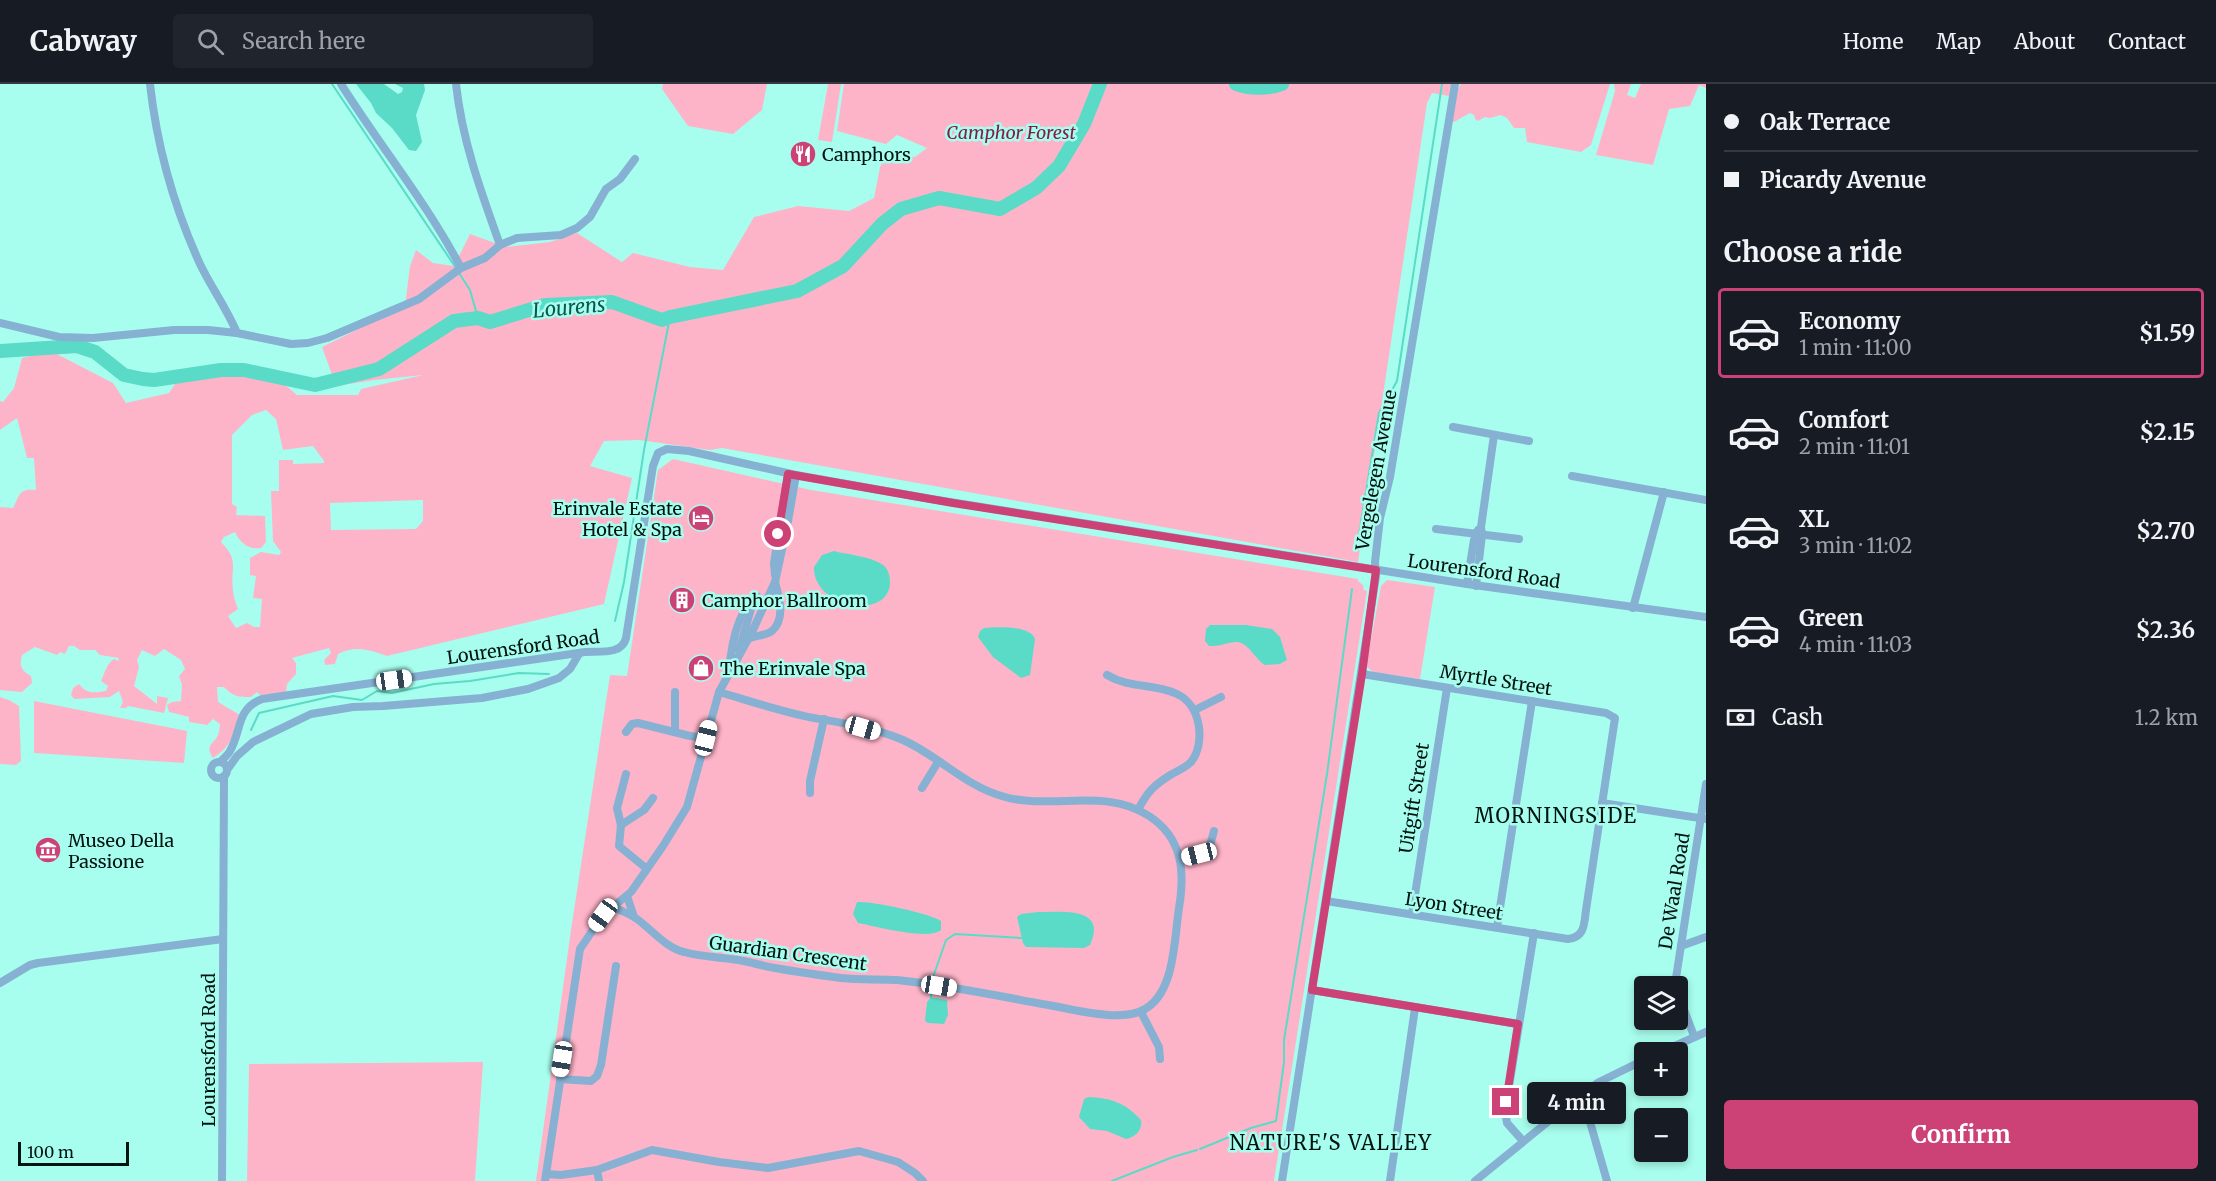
<!DOCTYPE html>
<meta charset="utf-8">
<style>
body{margin:0;font-family:Merriweather,serif;background:#20242c;color:#f1f3f6;height:100vh;display:flex;flex-direction:column;font-size:22px;white-space:nowrap}
*{box-sizing:border-box;margin:0}
p{font-size:20px;color:#9ea1a6}
.icon{flex:none;width:33px;height:33px;fill:none;stroke:currentColor;stroke-width:2;stroke-linecap:round;stroke-linejoin:round}
.map{position:relative;flex:1;overflow:hidden}
.drawer{display:flex;flex-direction:column;background:#171b24;width:510px}
.drawer>*{flex:none}
.banner{display:grid;align-content:center;height:132px;padding:0 18px;background:#171b24}
.fabs{position:absolute;left:1634px;top:892px;display:grid;gap:12px}
.fabs a{display:grid;place-items:center;width:54px;height:54px;border-radius:6px;background:#171b24;box-shadow:0 3px 9px #0003;font-size:30px}
.scale{position:absolute;left:18px;bottom:15px;width:111px;box-sizing:border-box;padding-left:6px;border:3px solid #001410;border-top:0;font-size:16px;line-height:21px;white-space:nowrap;color:#001410;-webkit-text-stroke:4px #a8feee;paint-order:stroke}
.end{position:absolute;width:27px;height:27px;margin:-14px;border:8px solid #cd4276;background:#fff;box-shadow:0 0 0 3px #fff}
.from{border-radius:50%}
.bubble{position:absolute;height:42px;border-radius:6px;background:#171b24;box-shadow:0 3px 9px #0003;font-size:20px;font-weight:700;line-height:42px;text-align:center}
.car{position:absolute;width:18px;height:36px;margin:-18px -9px;border-radius:8px;box-shadow:0 0 4px 2px #0007;background:linear-gradient(#fff 24%,#345 0 40%,#fff 0 76%,#345 0 86%,#fff 0)}
.banner b{display:flex;align-items:center;gap:21px;height:57px;font-size:22px}
.banner b+b{border-top:2px solid #363941}
.banner i{width:15px;height:15px;background:#f1f3f6}
ul{padding:0;list-style:none}
li{display:flex;align-items:center;gap:18px;height:90px;margin:0 12px 9px;padding:0 6px;border:3px solid transparent;border-radius:6px}
li div{flex:1}
li b{display:block;font-size:22px}
li em{font-style:normal;font-weight:700}
li.active{border-color:#cd4276}
li>.icon{width:54px;height:54px;stroke-width:1.5}
h2{padding:0 18px;font-size:27px;line-height:72px}
.pay{display:flex;align-items:center;gap:15px;height:66px;padding:0 18px;font-size:22px}
.pay p{margin-inline-start:auto}
.primary-button{display:flex;gap:12px;margin-top:auto;padding:12px 18px}
.primary-button a{flex:1;height:69px;border-radius:6px;background:#cd4276;color:#fff;font-size:24px;font-weight:700;line-height:69px;text-align:center}
header{display:flex;align-items:center;gap:36px;box-sizing:border-box;height:84px;padding:0 30px;background:#171b24;border-bottom:2px solid #363941}
header strong{font-size:28px}
nav{display:flex;gap:33px;margin-inline-start:auto;font-size:21px}
.search{width:420px;height:54px;background:#20242c;display:flex;align-items:center;gap:15px;box-sizing:border-box;padding:0 21px;border-radius:6px;color:#9ea1a6;font-size:22px}
main{display:flex;flex:1;min-height:0}
.map>svg:first-child{display:block}
.green{fill:#feb4c8;fill-rule:evenodd}
.water{fill:#59dbc7}
.lines{fill:none;stroke-linecap:round;stroke-linejoin:round}
.stream{stroke:#59dbc7;stroke-width:2}
.river{stroke:#59dbc7;stroke-width:14}
.minor{stroke:#86b1d2;stroke-width:8}
.route{stroke:#cd4276;stroke-width:8}
.labels{text-anchor:middle;dominant-baseline:central;stroke-width:5;stroke-linejoin:round;paint-order:stroke}
.park-label{font-size:18px;font-style:italic;fill:#841c46;stroke:#a8feee}
.poi-label{font-size:18px;fill:#001410;stroke:#a8feee;text-anchor:start}
.street-label{font-size:18px;fill:#001410;stroke:#a8feee}
.water-label{font-size:20px;font-style:italic;fill:#09574d;stroke:#a8feee}
.neighbourhood-label{font-size:20px;letter-spacing:1.5px;fill:#001410;stroke:#a8feee}
</style>
<header>
<strong>Cabway</strong>
<div class="search"><svg class="icon" aria-label="search" viewBox="0 0 24 24"><circle cx="10" cy="10" r="6"/><path d="M15 15l6 6"/></svg>Search here</div>
<nav><a>Home</a><a>Map</a><a>About</a><a>Contact</a></nav>
</header>
<main>
<div class="map">
<svg width="1706" height="1097" viewBox="0 0 1706 1097">
<rect width="100%" height="100%" fill="#a8feee"/>
<g class="green">
<path d="M663,0H767L762,26L733,50L688,42L662,5Z"/>
<path d="M828,0H841L832,58L818,56Z"/>
<path d="M844,0H1451L1449,12L1432,9L1427,19L1358,478L722,364L710,366L639,356L604,357L590,382L632,394L604,520L387,572C369,566 355,561 338,570L335,580L325,581L324,576L331,569L329,564L292,574L296,579V590L287,600L286,609L260,611L257,608L251,613C239,613 233,613 224,603H217L218,618L240,631C233,651 232,662 213,674C204,661 214,660 218,651C219,649 220,642 220,640L213,635L207,641L189,638V633L169,628L167,621L172,618L181,617L182,601L179,592L185,585L181,576L164,565L155,572L142,566L137,576L139,583L134,602L157,620V612L168,614L164,629L128,622L126,624H120L123,618L119,607L110,613L74,615L71,611L73,604L79,600C87,610 93,609 106,607L108,602L101,597C105,589 106,580 114,575L118,577L119,574L100,571L95,566H80L74,562H69L65,570L60,568L57,571L35,563L22,571C19,582 21,586 31,592L32,599L22,608L0,606V423L13,424C20,410 19,404 36,406L34,374H27L17,334L0,346V317L3,318L14,304L22,274L51,267L113,299L126,319L169,309L177,297L210,292H237L283,299L297,311H358L361,305L423,291L374,296L336,302L322,263L405,222L410,182L416,166L433,179L454,182L470,150L506,163L550,158L577,149L622,178L633,169L690,183L723,186L754,133L798,122L849,127L874,114L880,83L888,68L915,73L927,64L897,51L886,60L837,47ZM266,326L276,335L283,366L313,362L324,377V379L293,380V376H279V407H271L273,457L281,468L279,471L261,468L250,474V491L256,492L253,514L262,515L260,543H254L247,539L236,544L228,532L238,525C236,519 233,512 233,506C230,483 240,477 221,458L224,453L235,448C240,459 248,466 261,464L266,458L265,432L236,431L237,423L232,420V351L252,331ZM423,416V437L416,445L331,446L330,419Z"/>
<path d="M1461,0H1610L1591,61L1581,68L1527,58L1525,44H1514L1507,34L1501,31L1490,34L1485,33L1478,37L1475,35L1474,31L1470,29L1454,38L1452,37C1453,27 1455,7 1461,0Z"/>
<path d="M1614,0H1631L1627,11L1635,14L1641,0H1706V4L1699,1L1690,22L1669,25L1653,81L1596,71L1615,7Z"/>
<path d="M673,375L811,406L1358,495V497L1363,501L1364,506L1367,507L1274,1097H536L571,846L610,591L627,592L658,386Z"/>
<path d="M1387,496L1435,503L1420,595L1373,588L1366,582L1381,502Z"/>
<path d="M0,613L9,616L19,622L21,677L16,681L0,680Z"/>
<path d="M34,617L187,647L184,679L34,669Z"/>
<path d="M483,978L475,1097H247L249,980Z"/>
</g>
<g class="water">
<path d="M356,0H384L398,10L402,8L403,4L395,0H424L425,6L416,31L422,58L416,67L409,66L392,44L376,29L371,19Z"/>
<path d="M834,467C849,471 870,472 883,481C888,485 890,491 890,498C890,537 813,525 814,483L822,471Z"/>
<path d="M1210,541H1246L1272,545L1280,553L1287,576L1280,580L1265,581C1256,576 1249,560 1238,558C1231,557 1219,563 1209,562L1205,557L1206,545Z"/>
<path d="M984,544C997,543 1030,541 1035,555L1030,591L1021,594L993,573L978,553L980,547Z"/>
<path d="M857,818C872,817 929,829 941,837V846C928,857 875,842 858,839L853,830Z"/>
<path d="M1038,828C1062,828 1108,822 1090,861L1084,864L1026,863L1023,859L1017,833L1021,830Z"/>
<path d="M931,913L947,916L948,931L944,940L928,939L925,937L927,918Z"/>
<path d="M1088,1013C1111,1014 1126,1019 1141,1036C1143,1045 1136,1053 1126,1055L1107,1047L1090,1045L1079,1033L1084,1015Z"/>
</g>
<g class="lines">
<g class="stream">
<path d="M332,0L456,184"/>
<path d="M459,189L470,206L478,234"/>
<path d="M1358,457L1379,329L1397,297L1442,0"/>
<path d="M615,537L624,498L644,366L670,233"/>
<path d="M251,646L259,629L333,612L362,616L377,607L392,609L434,600L470,597L519,589L549,590"/>
<path d="M932,896L946,856L955,850L1022,854"/>
<path d="M931,904V913"/>
<path d="M1200,1065L1251,1044L1276,1037L1284,978V956L1327,690L1352,505"/>
<path d="M1112,1097L1173,1073L1197,1066"/>
</g>
<g class="river">
<path d="M1236,0C1249,5 1269,5 1282,0"/>
<path d="M0,267L77,262L95,268L124,291L143,295L154,296L221,286H244L315,301L379,285L454,237L478,234L490,238L545,221L612,218L662,236L670,233L797,207L843,182L882,140L901,125L939,114L1000,125L1036,104L1059,82L1084,40L1100,0"/>
</g>
<g class="minor">
<path d="M341,0C380,62 427,119 461,184"/>
<path d="M456,0C462,56 481,108 500,161"/>
<path d="M0,239L59,253L93,254L174,246H208L237,249C227,225 211,203 200,180C174,123 157,63 150,0"/>
<path d="M237,249L291,260L308,259L327,254L419,215L461,184L485,174L500,161L517,154L561,151L577,144L590,133L606,105L620,95L635,75"/>
<path d="M1453,343L1529,357"/>
<path d="M1572,392L1706,416"/>
<path d="M1436,445L1519,455"/>
<path d="M775,491L774,479L788,390"/>
<path d="M1467,500L1474,456L1478,446"/>
<path d="M1476,502L1482,451L1481,443L1494,351"/>
<path d="M1633,524L1664,408"/>
<path d="M748,555C755,551 766,552 772,547C786,535 779,513 775,498"/>
<path d="M739,566L751,525"/>
<path d="M729,587C731,565 737,524 758,513"/>
<path d="M1107,591C1130,605 1154,599 1177,610C1201,621 1206,659 1191,678C1186,683 1178,687 1172,690C1155,700 1147,708 1138,726"/>
<path d="M1195,626L1221,613"/>
<path d="M626,648L632,640L638,639L690,652L706,654"/>
<path d="M675,648V608"/>
<path d="M220,678C223,675 228,671 230,667C242,646 236,625 262,615L585,568C600,567 622,571 626,554L653,382L658,369L667,365L689,367L796,391L931,415L1467,500L1706,533"/>
<circle cx="219" cy="686" r="8"/>
<path d="M227,686L237,672L253,658L311,630L353,623L383,622L482,614L528,605L559,594L570,585L579,570"/>
<path d="M626,690L617,724L621,741L619,762L647,785"/>
<path d="M922,704L938,678"/>
<path d="M810,709V697L824,635"/>
<path d="M1602,719L1706,735"/>
<path d="M621,741L644,726L653,714"/>
<path d="M1180,775L1209,765L1214,747"/>
<path d="M627,812L634,833"/>
<path d="M1326,817L1568,855C1585,853 1584,840 1586,826L1615,634L1606,629L1362,590"/>
<path d="M612,822C619,826 627,829 634,833C651,844 664,863 684,868C701,873 721,873 738,876C751,878 762,882 775,884C797,888 819,891 841,894C860,896 878,895 897,896C946,901 994,911 1042,920C1070,924 1121,940 1145,925C1175,908 1174,856 1179,824C1185,788 1183,754 1149,732C1105,703 1052,726 1005,713C966,703 939,672 903,656C875,644 844,639 814,634C782,628 750,617 719,608"/>
<path d="M1412,830L1447,604"/>
<path d="M1497,843L1532,617"/>
<path d="M1681,862L1706,853"/>
<path d="M0,899L30,881L38,879L223,855"/>
<path d="M1312,906L1518,940"/>
<path d="M1141,928L1159,963L1160,975"/>
<path d="M1694,952L1678,910L1676,894L1706,700"/>
<path d="M1659,969L1706,948"/>
<path d="M560,995L591,997L597,992L601,981L616,882"/>
<path d="M1582,1010L1607,1097"/>
<path d="M1523,1057L1507,1039L1505,1027L1534,849"/>
<path d="M597,1086L599,1097"/>
<path d="M546,1090L561,1091L597,1086L652,1066L719,1078L768,1084L859,1067L898,1078L915,1089L923,1097"/>
<path d="M222,1097L224,692"/>
<path d="M545,1097L580,865L603,831L631,808L663,762L687,723L719,608L752,548L775,498L787,443L796,391"/>
<path d="M1282,1097L1376,492L1375,478L1380,434L1390,393L1455,0"/>
<path d="M1390,1097L1415,924"/>
<path d="M1475,1097L1582,1010L1599,998L1644,976"/>
</g>
</g>
<g class="lines">
<path class="route" d="M778,450L788,390L953,419L1376,486L1362,590L1312,906L1518,940L1506,1018"/>
</g>
<defs>
<symbol id="restaurant-disc" viewBox="-11 -11 22 22"><circle r="9.5" fill="#cd4276" stroke="#a8feee"/><path d="M-5-6h1v4h1v-4h1v4h1v-4h1v5L-1.5 .5V6h-2V.5L-5-1ZM5-6V6H3V1.5H1.5Q1.5-4 5-6Z" fill="#fff"/></symbol>
<symbol id="hotel-disc" viewBox="-11 -11 22 22"><circle r="9.5" fill="#cd4276" stroke="#a8feee"/><path d="M-6-4.5h1.5V1H6V5H4.5V3h-9V5H-6ZM-4 0a1.8 1.8 0 1 1 3.6 0ZM.5 0V-2.5h3Q6-2.5 6 0Z" fill="#fff"/></symbol>
<symbol id="building-disc" viewBox="-11 -11 22 22"><circle r="9.5" fill="#cd4276" stroke="#a8feee"/><path d="M-4-6H4V6H1V3H-1V6H-4ZM-2.5-4.3h1.7v1.8h-1.7ZM.8-4.3h1.7v1.8H.8ZM-2.5-1h1.7V.8h-1.7ZM.8-1h1.7V.8H.8Z" fill="#fff"/></symbol>
<symbol id="shop-disc" viewBox="-11 -11 22 22"><circle r="9.5" fill="#cd4276" stroke="#a8feee"/><path d="M-5-2.5h2.3a2.7 3.5 0 0 1 5.4 0H5L5.5 6h-11ZM-1.5-2.5h3a1.5 2.3 0 0 0-3 0Z" fill="#fff"/></symbol>
<symbol id="museum-disc" viewBox="-11 -11 22 22"><circle r="9.5" fill="#cd4276" stroke="#a8feee"/><path d="M0-6L6-3V-2H-6V-3ZM-5-1h2V3h-2ZM-1-1h2V3h-2ZM3-1h2V3H3ZM-6 4H6V6H-6Z" fill="#fff"/></symbol>
</defs>
<g fill-rule="evenodd">
<use href="#restaurant-disc" x="788" y="55" width="30" height="30"/>
<use href="#hotel-disc" x="686" y="419" width="30" height="30"/>
<use href="#building-disc" x="667" y="501" width="30" height="30"/>
<use href="#shop-disc" x="686" y="569" width="30" height="30"/>
<use href="#museum-disc" x="33" y="751" width="30" height="30"/>
</g>
<g class="labels">
<g class="park-label">
<text x="1011" y="48">Camphor Forest</text>
</g>
<g class="poi-label">
<text x="822" y="70">Camphors</text>
<text x="682" y="424" text-anchor="end">Erinvale Estate<tspan x="682" dy="21">Hotel &amp; Spa</tspan></text>
<text x="702" y="516">Camphor Ballroom</text>
<text x="720" y="584">The Erinvale Spa</text>
<text x="68" y="756">Museo Della<tspan x="68" dy="21">Passione</tspan></text>
</g>
<g class="street-label">
<text transform="translate(1376 386) rotate(-80)">Vergelegen Avenue</text>
<text transform="translate(1484 487) rotate(8)">Lourensford Road</text>
<text transform="translate(523 563) rotate(-8)">Lourensford Road</text>
<text transform="translate(1496 596) rotate(9)">Myrtle Street</text>
<text transform="translate(1414 714) rotate(-81)">Uitgift Street</text>
<text transform="translate(1674 807) rotate(-81)">De Waal Road</text>
<text transform="translate(1454 822) rotate(9)">Lyon Street</text>
<text transform="translate(788 869) rotate(8)">Guardian Crescent</text>
<text transform="translate(208 966) rotate(-90)">Lourensford Road</text>
</g>
<g class="water-label">
<text transform="translate(569 223) rotate(-5)">Lourens</text>
</g>
<g class="neighbourhood-label">
<text x="1556" y="731">MORNINGSIDE</text>
<text x="1331" y="1058">NATURE'S VALLEY</text>
</g>
</g>
</svg>
<div class="fabs">
<a><svg class="icon" aria-label="layers" viewBox="0 0 24 24"><path d="M12 4l9 5-9 5-9-5zM3 14l9 5 9-5"/></svg></a>
<a>+</a>
<a>−</a>
</div>
<div class="scale">100 m</div>
<i class="end from" style="left:778px;top:450px"></i>
<i class="end" style="left:1506px;top:1018px"></i>
<div class="bubble" style="left:1527px;top:998px;width:99px">4 min</div>
<i class="car" style="left:394px;top:596px;rotate:82deg"></i>
<i class="car" style="left:863px;top:644px;rotate:106deg"></i>
<i class="car" style="left:706px;top:654px;rotate:14deg"></i>
<i class="car" style="left:1199px;top:770px;rotate:256deg"></i>
<i class="car" style="left:603px;top:831px;rotate:216deg"></i>
<i class="car" style="left:939px;top:902px;rotate:99deg"></i>
<i class="car" style="left:562px;top:975px;rotate:189deg"></i>
</div>
<section class="drawer">
<div class="banner">
<b><i class="from"></i>Oak Terrace</b>
<b><i></i>Picardy Avenue</b>
</div>
<h2>Choose a ride</h2>
<ul>
<li class="active"><svg class="icon" aria-label="car" viewBox="0 0 24 24"><path d="M5 17H2v-5l4-1 3-4h7l3 4 3 1v5h-3M9 17h6M6 11h13"/><circle cx="7" cy="17" r="2"/><circle cx="17" cy="17" r="2"/></svg><div><b>Economy</b><p>1 min · 11:00</p></div><em>$1.59</em></li>
<li><svg class="icon" aria-label="car" viewBox="0 0 24 24"><path d="M5 17H2v-5l4-1 3-4h7l3 4 3 1v5h-3M9 17h6M6 11h13"/><circle cx="7" cy="17" r="2"/><circle cx="17" cy="17" r="2"/></svg><div><b>Comfort</b><p>2 min · 11:01</p></div><em>$2.15</em></li>
<li><svg class="icon" aria-label="car" viewBox="0 0 24 24"><path d="M5 17H2v-5l4-1 3-4h7l3 4 3 1v5h-3M9 17h6M6 11h13"/><circle cx="7" cy="17" r="2"/><circle cx="17" cy="17" r="2"/></svg><div><b>XL</b><p>3 min · 11:02</p></div><em>$2.70</em></li>
<li><svg class="icon" aria-label="car" viewBox="0 0 24 24"><path d="M5 17H2v-5l4-1 3-4h7l3 4 3 1v5h-3M9 17h6M6 11h13"/><circle cx="7" cy="17" r="2"/><circle cx="17" cy="17" r="2"/></svg><div><b>Green</b><p>4 min · 11:03</p></div><em>$2.36</em></li>
</ul>
<div class="pay"><svg class="icon" aria-label="cash" viewBox="0 0 24 24"><path d="M3 7h18v10H3z"/><circle cx="12" cy="12" r="2"/></svg>Cash<p>1.2 km</p></div>
<div class="primary-button"><a>Confirm</a></div>
</section>
</main>
